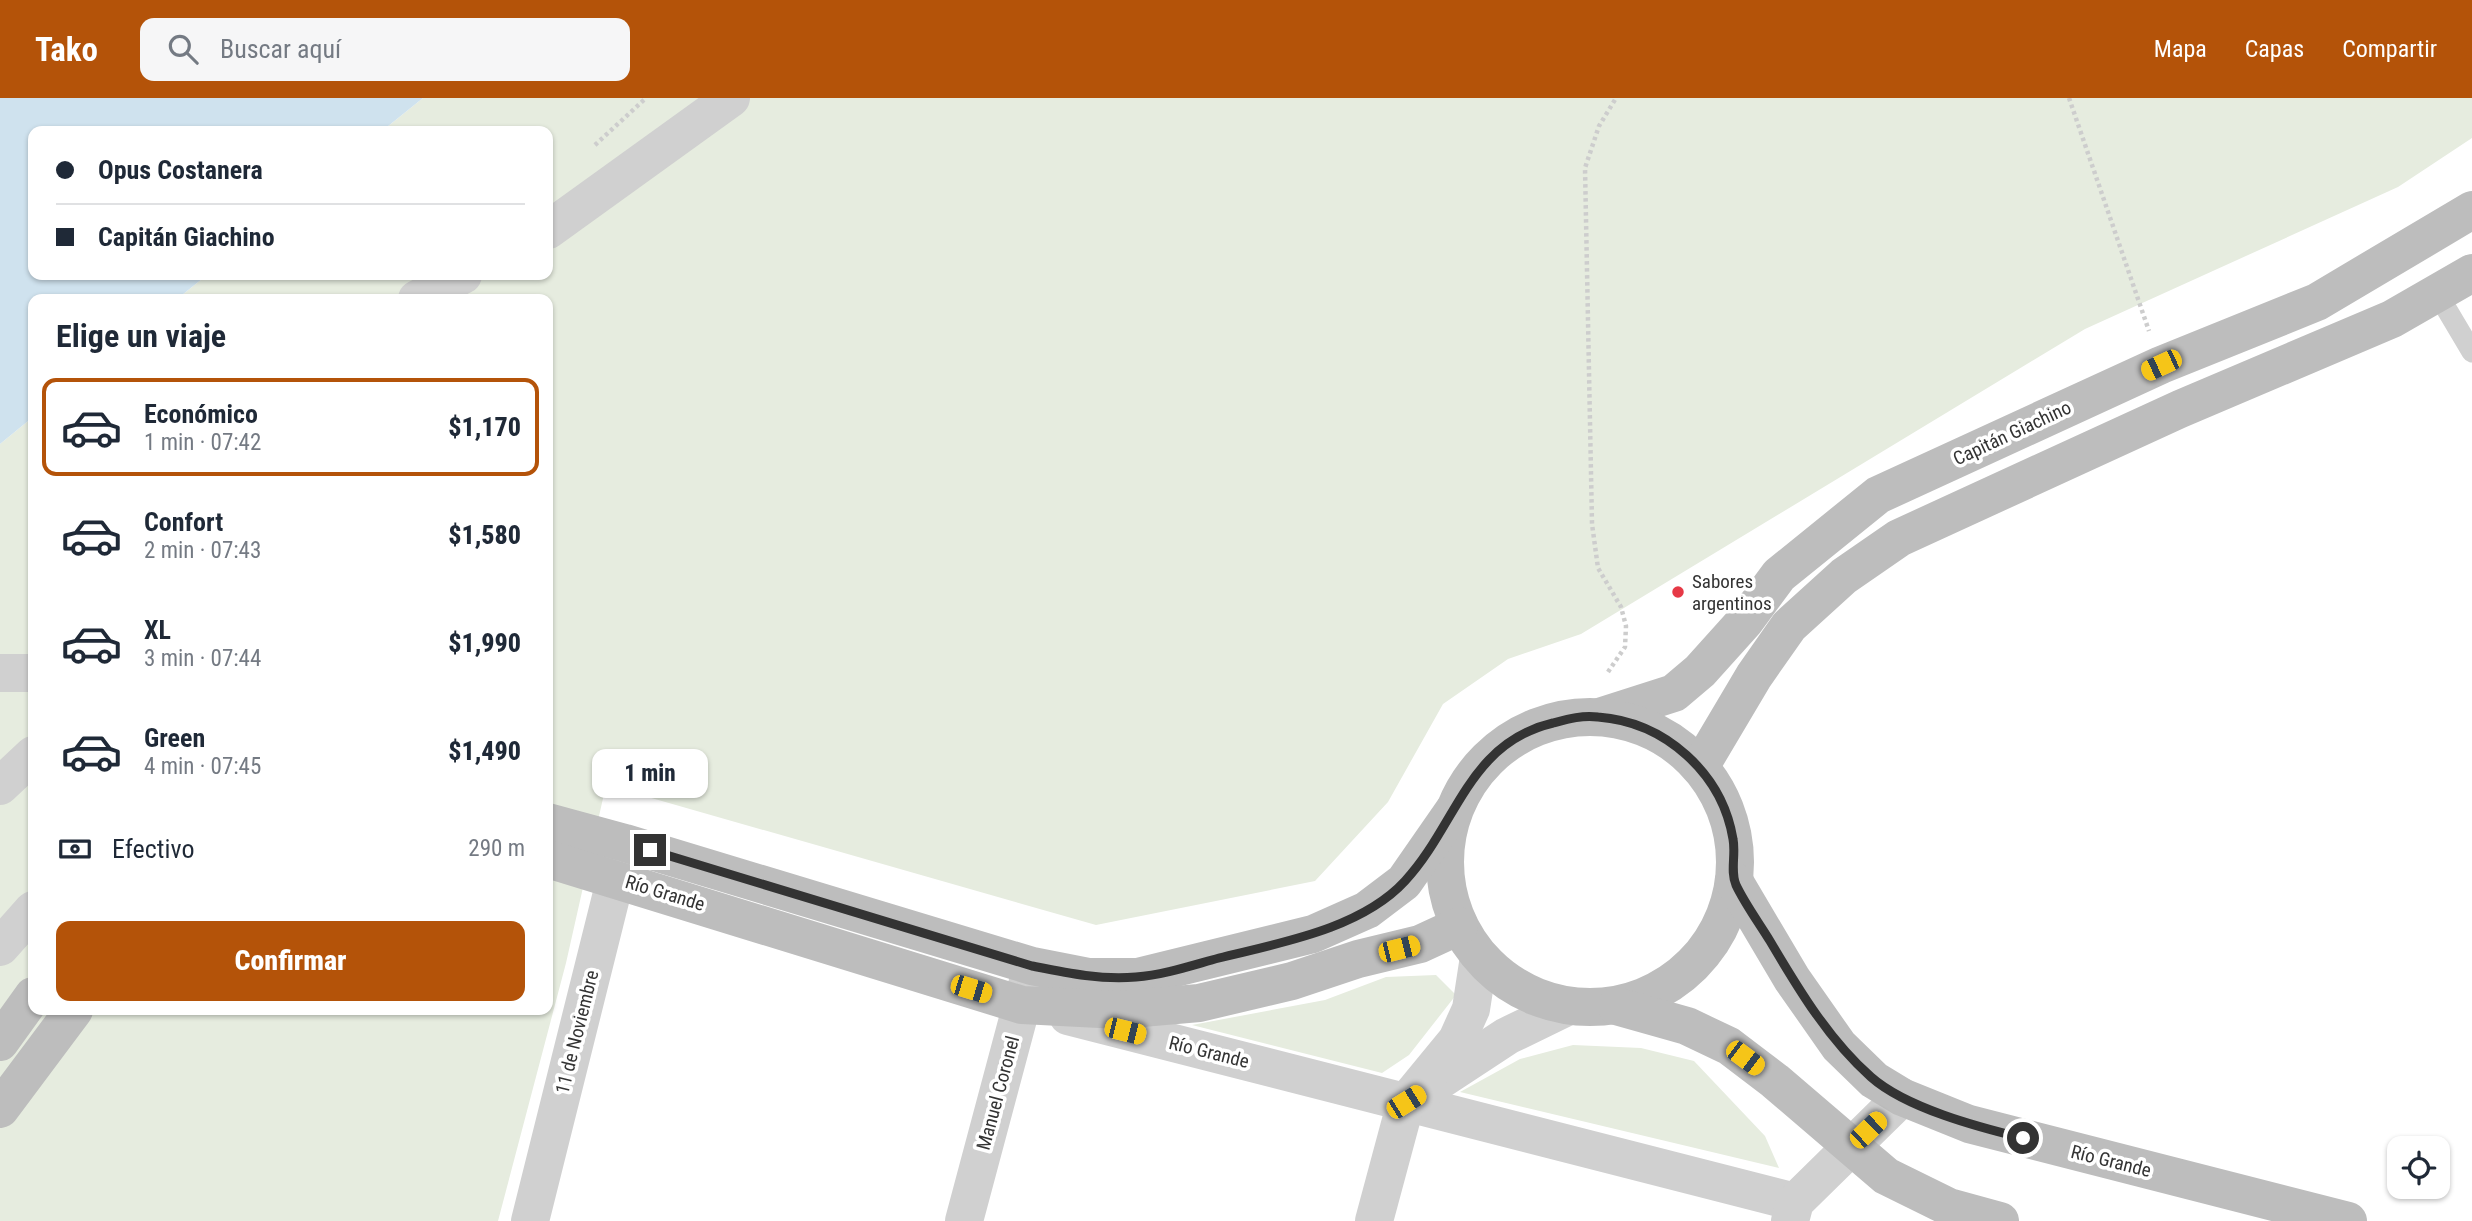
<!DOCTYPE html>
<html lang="es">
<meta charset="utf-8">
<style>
body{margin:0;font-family:"Roboto Condensed",sans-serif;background:#f6f6f7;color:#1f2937;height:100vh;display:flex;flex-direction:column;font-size:26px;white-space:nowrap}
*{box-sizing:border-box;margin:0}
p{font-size:23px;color:#747a83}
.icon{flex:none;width:38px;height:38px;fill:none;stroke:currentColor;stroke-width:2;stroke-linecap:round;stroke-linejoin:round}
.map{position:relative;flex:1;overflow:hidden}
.sheet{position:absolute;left:28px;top:196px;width:525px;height:721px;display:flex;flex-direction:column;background:#fff;border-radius:14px;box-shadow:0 2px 5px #0004}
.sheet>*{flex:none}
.banner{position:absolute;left:28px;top:28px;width:525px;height:154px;border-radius:14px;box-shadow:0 2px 5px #0004;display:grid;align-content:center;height:154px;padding:0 28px;background:#fff}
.buttons{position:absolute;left:2387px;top:1038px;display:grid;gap:14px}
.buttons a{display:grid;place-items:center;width:63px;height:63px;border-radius:14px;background:#fff;box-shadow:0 2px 5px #0004;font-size:35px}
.end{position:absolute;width:32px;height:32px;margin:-16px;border:9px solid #333;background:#fff;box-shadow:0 0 0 4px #fff}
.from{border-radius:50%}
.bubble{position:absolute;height:49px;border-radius:14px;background:#fff;box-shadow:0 2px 5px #0004;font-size:23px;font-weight:800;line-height:49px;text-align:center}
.car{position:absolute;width:21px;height:42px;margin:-21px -10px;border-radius:9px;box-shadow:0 0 5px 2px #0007;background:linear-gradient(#f5c518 24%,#345 0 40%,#f5c518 0 76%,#345 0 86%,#f5c518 0)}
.banner b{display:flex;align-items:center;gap:24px;height:66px;font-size:26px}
.banner b+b{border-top:2px solid #e0e1e3}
.banner i{width:18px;height:18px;background:#1f2937}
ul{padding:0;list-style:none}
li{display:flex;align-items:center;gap:21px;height:98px;margin:0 14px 10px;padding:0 14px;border:4px solid transparent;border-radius:14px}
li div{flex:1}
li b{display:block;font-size:26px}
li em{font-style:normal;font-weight:800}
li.selected{border-color:#b45309}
li>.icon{width:63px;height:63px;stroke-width:1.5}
h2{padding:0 28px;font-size:32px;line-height:84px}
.pay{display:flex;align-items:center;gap:18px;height:77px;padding:0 28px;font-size:26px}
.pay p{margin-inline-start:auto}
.button{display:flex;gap:14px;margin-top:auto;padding:14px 28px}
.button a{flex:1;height:80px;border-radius:14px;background:#b45309;color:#fff;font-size:28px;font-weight:800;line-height:80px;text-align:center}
header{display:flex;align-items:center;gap:42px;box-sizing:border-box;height:98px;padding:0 35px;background:#b45309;color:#fff}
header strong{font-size:33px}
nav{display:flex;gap:38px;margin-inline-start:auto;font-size:24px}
.search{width:490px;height:63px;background:#f6f6f7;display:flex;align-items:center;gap:18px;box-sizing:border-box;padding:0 24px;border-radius:14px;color:#747a83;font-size:26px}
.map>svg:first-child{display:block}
.green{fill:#e6ecdf}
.water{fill:#cfe2ee}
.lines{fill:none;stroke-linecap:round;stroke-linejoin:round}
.path{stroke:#cdcdcd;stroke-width:4.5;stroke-dasharray:3.5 3.5;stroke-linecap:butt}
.lane{stroke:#d0d0d0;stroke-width:21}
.street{stroke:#d0d0d0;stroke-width:38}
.secondary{stroke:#bdbdbd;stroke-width:38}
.route{stroke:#333;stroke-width:9}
.poi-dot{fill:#e63946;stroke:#fff;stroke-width:2.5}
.labels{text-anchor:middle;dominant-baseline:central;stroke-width:7;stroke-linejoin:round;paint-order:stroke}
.street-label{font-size:19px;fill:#333;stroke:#fff}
.poi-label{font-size:19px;fill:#333;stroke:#fff;text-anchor:start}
</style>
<header>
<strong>Tako</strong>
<div class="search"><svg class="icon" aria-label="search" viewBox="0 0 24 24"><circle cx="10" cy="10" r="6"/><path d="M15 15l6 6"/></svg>Buscar aquí</div>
<nav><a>Mapa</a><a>Capas</a><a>Compartir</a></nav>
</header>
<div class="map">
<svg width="2472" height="1123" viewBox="0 0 2472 1123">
<rect width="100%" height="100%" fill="#fff"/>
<g class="green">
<path d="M423,0H2472V40L2398,89L2085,231L1581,536L1508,561L1443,606L1388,704L1315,783L1096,827L606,687L566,865L498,1123H0V346L33,319V912H548V201H177L207,177H548V33H382Z"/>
<path d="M1436,877L1456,897L1409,957L1382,975L1192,927L1325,902L1386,879Z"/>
<path d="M1573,947L1641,950L1694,963L1765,1038L1779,1070L1460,994L1520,961Z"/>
</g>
<path class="water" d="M0,0H423L382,33H33V177H207L177,201H33V319L0,346Z"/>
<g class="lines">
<g class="path">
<path d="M2069,0L2149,233"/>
<path d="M595,47L646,0"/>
<path d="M1608,574L1625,549L1626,528L1621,509L1598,470L1592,426L1585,70L1599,28L1616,0"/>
</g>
<path class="lane" d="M2437,195L2472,254"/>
<g class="street">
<path d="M548,132L731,0"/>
<path d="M417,201L463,177"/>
<path d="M0,575H33"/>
<path d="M0,688L33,657"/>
<path d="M0,849L33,812"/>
<path d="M1068,918L1795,1104"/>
<path d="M1434,986L1507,938L1569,908"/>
<path d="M530,1123L623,751"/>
<path d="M964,1123L1030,876"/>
<path d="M1374,1123L1406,1004L1457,942L1471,911L1479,859"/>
<path d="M1790,1123L1795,1104L1902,999"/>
</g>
<g class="secondary">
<path d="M1599,619L1674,595L1700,573L1745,523L1779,477L1878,397L2161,267L2317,204L2472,112"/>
<circle cx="1590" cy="764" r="145"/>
<path d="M1700,669L1754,578L1789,528L1844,478L1899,440L2180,311L2392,221L2472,175"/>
<path d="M548,724L625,745L1032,868L1088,879H1138L1313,836L1367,812L1404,784L1454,712"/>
<path d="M548,761L1022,907L1119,912L1199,905L1292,883L1358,861L1420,846L1459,828"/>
<path d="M1734,783L1792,881L1839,948L1874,982L1902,999L1969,1026L2348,1123"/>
<path d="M1616,908L1687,928L1729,948L1775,983L1886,1078L1949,1109L2000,1123"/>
<path d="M0,944L33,898"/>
<path d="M0,1011L74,912"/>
</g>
</g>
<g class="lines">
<path class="route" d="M650,752L1032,868C1067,875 1100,882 1136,879C1164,877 1193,867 1219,860C1279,845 1361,831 1405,783C1457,727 1468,645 1553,625C1568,621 1582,617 1598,619C1665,624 1722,675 1733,741C1736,756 1730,774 1736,787C1745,806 1759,825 1770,843C1799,892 1829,942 1871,979C1906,1010 1978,1029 2023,1040"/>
</g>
<circle class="poi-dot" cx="1678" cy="494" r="7"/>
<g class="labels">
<g class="street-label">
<text transform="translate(2012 335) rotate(-25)">Capitán Giachino</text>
<text transform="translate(665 795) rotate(17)">Río Grande</text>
<text transform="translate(577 934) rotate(-76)">11 de Noviembre</text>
<text transform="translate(1209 954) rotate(14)">Río Grande</text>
<text transform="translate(998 995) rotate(-75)">Manuel Coronel</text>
<text transform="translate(2111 1063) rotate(14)">Río Grande</text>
</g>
<g class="poi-label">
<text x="1692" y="483">Sabores<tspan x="1692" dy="22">argentinos</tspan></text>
</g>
</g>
</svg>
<div class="buttons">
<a><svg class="icon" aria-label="locate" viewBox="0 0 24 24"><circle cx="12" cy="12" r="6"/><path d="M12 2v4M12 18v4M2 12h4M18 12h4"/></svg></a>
</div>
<i class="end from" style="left:2023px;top:1040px"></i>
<i class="end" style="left:650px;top:752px"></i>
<div class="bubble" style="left:592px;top:651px;width:116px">1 min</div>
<i class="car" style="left:2161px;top:267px;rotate:245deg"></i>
<i class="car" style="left:1399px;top:851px;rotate:76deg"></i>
<i class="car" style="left:971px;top:891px;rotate:107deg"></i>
<i class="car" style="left:1125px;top:933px;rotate:104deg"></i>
<i class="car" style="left:1745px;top:960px;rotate:127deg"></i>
<i class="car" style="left:1406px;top:1004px;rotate:58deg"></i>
<i class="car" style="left:1868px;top:1032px;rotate:46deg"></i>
<div class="banner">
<b><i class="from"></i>Opus Costanera</b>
<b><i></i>Capitán Giachino</b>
</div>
<section class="sheet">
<h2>Elige un viaje</h2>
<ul>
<li class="selected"><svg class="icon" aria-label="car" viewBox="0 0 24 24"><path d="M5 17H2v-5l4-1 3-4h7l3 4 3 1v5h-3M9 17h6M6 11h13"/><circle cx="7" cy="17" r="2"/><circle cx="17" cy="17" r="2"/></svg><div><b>Económico</b><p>1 min · 07:42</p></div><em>$1,170</em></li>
<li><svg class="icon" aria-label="car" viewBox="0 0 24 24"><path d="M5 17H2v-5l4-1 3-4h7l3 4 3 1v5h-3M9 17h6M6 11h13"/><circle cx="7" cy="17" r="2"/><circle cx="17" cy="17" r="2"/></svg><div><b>Confort</b><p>2 min · 07:43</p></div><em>$1,580</em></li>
<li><svg class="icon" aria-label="car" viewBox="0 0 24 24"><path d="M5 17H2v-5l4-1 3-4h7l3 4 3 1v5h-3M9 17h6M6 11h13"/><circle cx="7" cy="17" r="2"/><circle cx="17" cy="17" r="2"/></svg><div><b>XL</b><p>3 min · 07:44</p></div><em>$1,990</em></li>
<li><svg class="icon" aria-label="car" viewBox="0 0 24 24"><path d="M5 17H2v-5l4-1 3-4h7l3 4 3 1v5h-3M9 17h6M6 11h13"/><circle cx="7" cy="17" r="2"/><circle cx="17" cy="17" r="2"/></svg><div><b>Green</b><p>4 min · 07:45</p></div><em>$1,490</em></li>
</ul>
<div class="pay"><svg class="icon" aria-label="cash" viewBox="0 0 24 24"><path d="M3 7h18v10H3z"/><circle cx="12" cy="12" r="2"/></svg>Efectivo<p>290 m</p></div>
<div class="button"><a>Confirmar</a></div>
</section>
</div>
